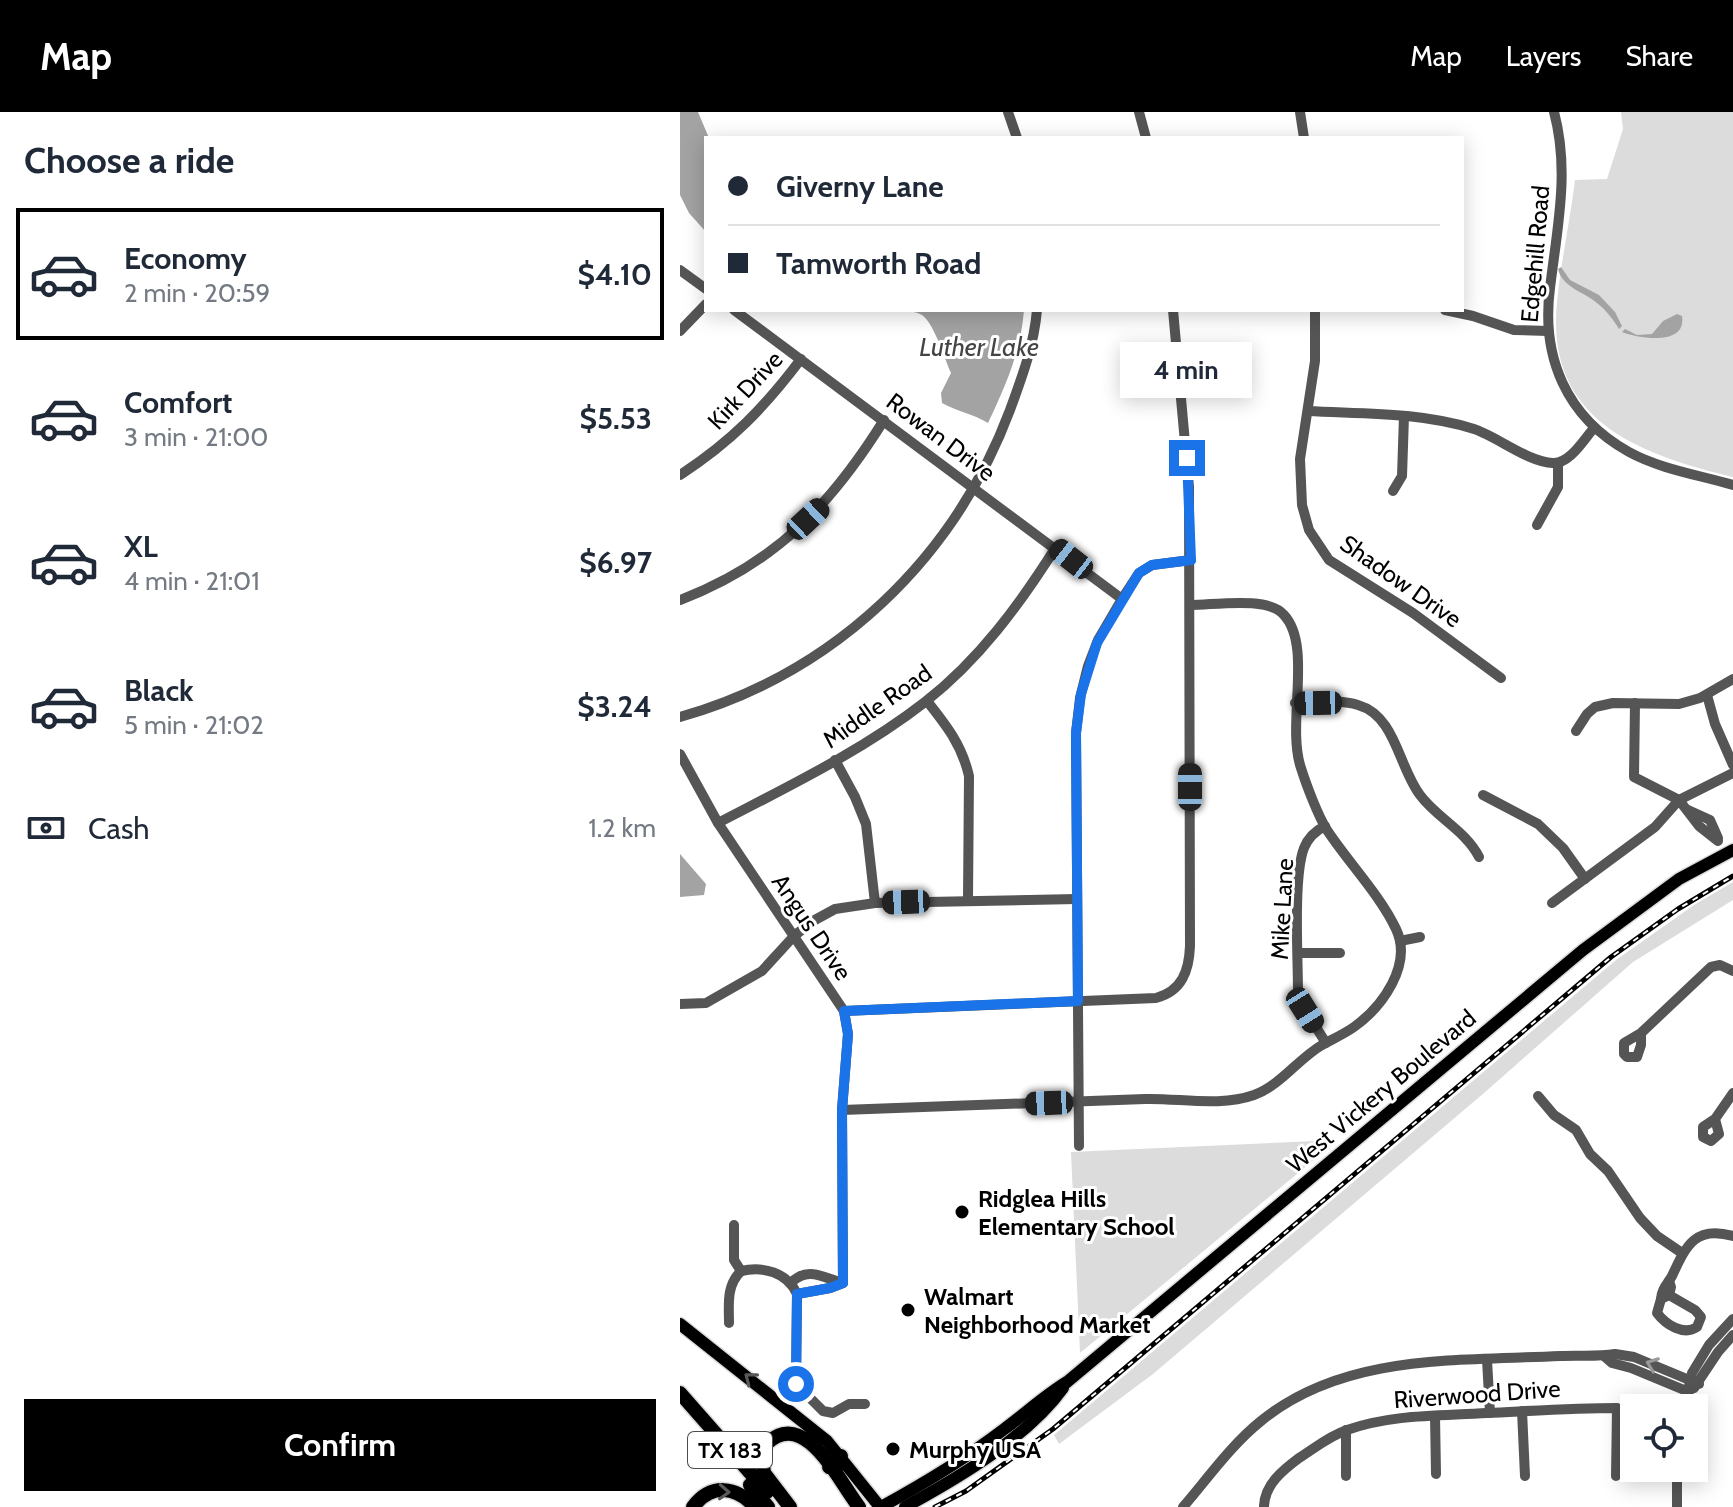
<!DOCTYPE html>
<meta charset="utf-8">
<style>
body{margin:0;font-family:Cabin,sans-serif;background:#f6f6f7;color:#1f2937;height:100vh;display:flex;flex-direction:column;font-size:30px;white-space:nowrap}
*{box-sizing:border-box;margin:0}
p{font-size:26px;color:#747a83}
.icon{flex:none;width:44px;height:44px;fill:none;stroke:currentColor;stroke-width:2;stroke-linecap:round;stroke-linejoin:round}
.map{position:relative;flex:1;overflow:hidden}
.sheet{display:flex;flex-direction:column;background:#fff;width:680px}
.sheet>*{flex:none}
.hud{position:absolute;left:24px;top:24px;width:760px;height:176px;border-radius:0px;box-shadow:0 4px 20px #0003;display:grid;align-content:center;height:176px;padding:0 24px;background:#fff}
.tools{position:absolute;left:940px;top:1282px;display:grid;gap:16px}
.tools a{display:grid;place-items:center;width:88px;height:88px;border-radius:0px;background:#fff;box-shadow:0 4px 20px #0003;font-size:40px}
.end{position:absolute;width:36px;height:36px;margin:-18px;border:10px solid #1a73e8;background:#fff;box-shadow:0 0 0 4px #fff}
.from{border-radius:50%}
.bubble{position:absolute;height:56px;border-radius:0px;background:#fff;box-shadow:0 4px 20px #0003;font-size:26px;font-weight:700;line-height:56px;text-align:center}
.car{position:absolute;width:24px;height:48px;margin:-24px -12px;border-radius:10px;box-shadow:0 0 6px 2px #0007;background:linear-gradient(#222 24%,#8ab4d8 0 40%,#222 0 76%,#8ab4d8 0 86%,#222 0)}
.hud b{display:flex;align-items:center;gap:28px;height:76px;font-size:30px}
.hud b+b{border-top:2px solid #e0e1e3}
.hud i{width:20px;height:20px;background:#1f2937}
ul{padding:0;list-style:none}
li{display:flex;align-items:center;gap:24px;height:132px;margin:0 16px 12px;padding:0 8px;border:4px solid transparent;border-radius:0px}
li div{flex:1}
li b{display:block;font-size:30px}
li em{font-style:normal;font-weight:700}
li.active{border-color:#000}
li>.icon{width:72px;height:72px;stroke-width:1.5}
h2{padding:0 24px;font-size:36px;line-height:96px}
.pay{display:flex;align-items:center;gap:20px;height:88px;padding:0 24px;font-size:30px}
.pay p{margin-inline-start:auto}
.cta{display:flex;gap:16px;margin-top:auto;padding:16px 24px}
.cta a{flex:1;height:92px;border-radius:0px;background:#000;color:#fff;font-size:32px;font-weight:700;line-height:92px;text-align:center}
header{display:flex;align-items:center;gap:48px;box-sizing:border-box;height:112px;padding:0 40px;background:#000;color:#fff}
header strong{font-size:38px}
nav{display:flex;gap:44px;margin-inline-start:auto;font-size:28px}
main{display:flex;flex:1;min-height:0}
.map>svg:first-child{display:block}
.green{fill:#dcdcdc}
.water{fill:#a3a3a3}
.lines{fill:none;stroke-linecap:round;stroke-linejoin:round}
.major-casing{stroke:#dbdbdb;stroke-width:15}
.highway-casing{stroke:#dbdbdb;stroke-width:17}
.minor{stroke:#555;stroke-width:10}
.major{stroke:#000;stroke-width:12}
.highway{stroke:#000;stroke-width:14}
.rail-casing{stroke:#000;stroke-width:5}
.rail{stroke:#fff;stroke-width:2;stroke-dasharray:6;stroke-linecap:butt}
.oneway{stroke:#999}
.oneway2{stroke:#595959}
.route{stroke:#1a73e8;stroke-width:10}
.poi-dot{fill:#000;stroke:#fff;stroke-width:3}
.labels{text-anchor:middle;dominant-baseline:central;stroke-width:6;stroke-linejoin:round;paint-order:stroke}
.shield{fill:#fff;stroke:#4c4c4c;stroke-width:2}
.shield-label{font-size:22px;font-weight:bold;fill:#000}
.street-label{font-size:24px;fill:#000;stroke:#fff}
.poi-label{font-size:24px;font-weight:bold;fill:#000;stroke:#fff;text-anchor:start}
.water-label{font-size:26px;font-style:italic;fill:#444;stroke:#fff}
</style>
<header>
<strong>Map</strong>
<nav><a>Map</a><a>Layers</a><a>Share</a></nav>
</header>
<main>
<section class="sheet">
<h2>Choose a ride</h2>
<ul>
<li class="active"><svg class="icon" aria-label="car" viewBox="0 0 24 24"><path d="M5 17H2v-5l4-1 3-4h7l3 4 3 1v5h-3M9 17h6M6 11h13"/><circle cx="7" cy="17" r="2"/><circle cx="17" cy="17" r="2"/></svg><div><b>Economy</b><p>2 min · 20:59</p></div><em>$4.10</em></li>
<li><svg class="icon" aria-label="car" viewBox="0 0 24 24"><path d="M5 17H2v-5l4-1 3-4h7l3 4 3 1v5h-3M9 17h6M6 11h13"/><circle cx="7" cy="17" r="2"/><circle cx="17" cy="17" r="2"/></svg><div><b>Comfort</b><p>3 min · 21:00</p></div><em>$5.53</em></li>
<li><svg class="icon" aria-label="car" viewBox="0 0 24 24"><path d="M5 17H2v-5l4-1 3-4h7l3 4 3 1v5h-3M9 17h6M6 11h13"/><circle cx="7" cy="17" r="2"/><circle cx="17" cy="17" r="2"/></svg><div><b>XL</b><p>4 min · 21:01</p></div><em>$6.97</em></li>
<li><svg class="icon" aria-label="car" viewBox="0 0 24 24"><path d="M5 17H2v-5l4-1 3-4h7l3 4 3 1v5h-3M9 17h6M6 11h13"/><circle cx="7" cy="17" r="2"/><circle cx="17" cy="17" r="2"/></svg><div><b>Black</b><p>5 min · 21:02</p></div><em>$3.24</em></li>
</ul>
<div class="pay"><svg class="icon" aria-label="cash" viewBox="0 0 24 24"><path d="M3 7h18v10H3z"/><circle cx="12" cy="12" r="2"/></svg>Cash<p>1.2 km</p></div>
<div class="cta"><a>Confirm</a></div>
</section>
<div class="map">
<svg width="1053" height="1395" viewBox="0 0 1053 1395">
<rect width="100%" height="100%" fill="#fff"/>
<g class="green">
<path d="M941,0H1053V365C958,342 865,308 877,190C881,150 890,109 895,68L927,67L943,17Z"/>
<path d="M1053,770V788L953,850L804,981L473,1262L379,1332L374,1323L936,848L1014,793Z"/>
<path d="M658,1028L400,1241L391,1040Z"/>
</g>
<g class="water">
<path d="M0,0H18L29,26H26V120L9,101L0,83Z"/>
<path d="M881,155L890,168L919,183L935,200L942,214L939,217C933,207 926,198 917,191C904,180 882,175 878,157Z"/>
<path d="M207,198H344C341,239 325,275 308,311C292,301 278,300 262,291L261,281L271,261C265,248 253,207 240,202C230,197 218,202 207,198Z"/>
<path d="M997,202L1002,204C1007,234 960,227 942,220L945,217L957,223L972,222L983,209Z"/>
<path d="M0,742L26,772L24,783L0,785Z"/>
</g>
<g class="lines">
<defs>
<g id="major">
<path d="M0,1212L147,1329L200,1395"/>
<path d="M201,1395C243,1372 285,1347 323,1318C345,1302 364,1284 387,1270L903,838L999,767L1053,738"/>
<path d="M225,1395C278,1366 348,1325 383,1276"/>
</g>
<g id="highway">
<path d="M0,1281L87,1380"/>
<path d="M149,1355L159,1352L161,1344"/>
<path d="M70,1373L88,1395"/>
<path d="M13,1395C31,1371 56,1374 75,1395"/>
<path d="M110,1395L84,1361L82,1344L86,1332C125,1295 158,1368 179,1395"/>
</g>
</defs>
<use href="#major" class="major-casing"/>
<use href="#highway" class="highway-casing"/>
<g class="minor">
<path d="M328,0L337,26"/>
<path d="M459,0L466,26"/>
<path d="M620,0L624,26"/>
<path d="M874,0C890,59 877,117 870,176C861,245 886,305 949,340C980,357 1019,363 1053,373"/>
<path d="M0,158L26,177"/>
<path d="M54,198L442,487"/>
<path d="M635,198V249L620,347L622,393L629,418L649,448L733,501L821,566"/>
<path d="M765,198L793,204L834,218L868,219"/>
<path d="M0,219L26,192"/>
<path d="M628,299C683,302 741,300 794,317C818,325 848,350 873,351C890,352 904,327 914,316"/>
<path d="M0,363C52,329 84,296 121,247"/>
<path d="M713,379L722,364L724,304"/>
<path d="M857,413L878,375V351"/>
<path d="M0,488C95,452 151,393 204,308"/>
<path d="M1027,583L1035,612L1053,653"/>
<path d="M247,589C266,613 282,633 289,664L288,787"/>
<path d="M615,591C635,591 659,587 678,593C716,604 718,654 740,683C757,706 786,719 799,745"/>
<path d="M955,591L954,665L999,688L1019,714L1038,729"/>
<path d="M0,605C155,561 274,447 330,298C342,265 354,233 357,198"/>
<path d="M896,619L907,602L915,595L933,591L999,592L1020,586L1053,567"/>
<path d="M0,642L38,711L164,899L168,922L162,998L163,1171"/>
<path d="M155,648L175,685L186,712L195,791"/>
<path d="M803,683L858,712L883,736L905,767"/>
<path d="M1008,698L1030,708L1038,726"/>
<path d="M38,711C109,674 182,639 245,590C299,548 340,492 376,435"/>
<path d="M645,714C635,719 628,726 624,736C613,765 618,845 618,880L625,898L646,931"/>
<path d="M872,791L975,715L999,688L1053,661"/>
<path d="M720,829L740,825"/>
<path d="M619,841H660"/>
<path d="M0,892L26,891L82,859L114,824L133,809L155,797L195,791L397,787"/>
<path d="M164,899L476,886C502,879 509,859 510,834L509,375L493,198"/>
<path d="M961,921V933L957,945H947L944,942V931L961,921L1031,855L1040,853L1053,859"/>
<path d="M858,984L874,1003L896,1018L910,1042L928,1059L960,1106L977,1124L1002,1141"/>
<path d="M162,998C263,994 364,990 465,987C500,986 540,995 574,983C601,973 618,947 642,933C653,927 664,922 674,915C702,895 733,853 716,817C700,783 668,750 647,718C638,704 626,672 621,656C606,613 633,534 604,503C588,484 535,493 511,493"/>
<path d="M1035,1007L1039,1022L1031,1029L1023,1025V1015L1035,1007L1053,981"/>
<path d="M399,1034L396,621L400,586L408,554L418,528L442,487L459,461L472,453L511,448"/>
<path d="M54,1113V1148L61,1159"/>
<path d="M61,1159C83,1154 107,1160 117,1182L116,1272L143,1299L153,1301L169,1292H185"/>
<path d="M112,1170C128,1154 144,1166 163,1171L150,1176L117,1182"/>
<path d="M989,1183L1015,1198L1021,1205L1017,1215C1004,1224 986,1213 977,1201L981,1187L989,1183L991,1175L989,1169"/>
<path d="M981,1187C982,1176 987,1173 992,1164C1006,1134 1015,1113 1053,1124"/>
<path d="M49,1211C49,1192 46,1174 61,1159"/>
<path d="M924,1244L932,1251L951,1256L1009,1280"/>
<path d="M807,1248L810,1301"/>
<path d="M1014,1276L1038,1240L1053,1223"/>
<path d="M1004,1296L1012,1261L1029,1233L1053,1207"/>
<path d="M842,1299L845,1364"/>
<path d="M755,1304L756,1362"/>
<path d="M997,1356V1395"/>
<path d="M666,1364V1318"/>
<path d="M584,1394C585,1372 603,1358 619,1346C635,1336 649,1324 667,1318C712,1302 760,1304 807,1301C850,1299 893,1296 937,1296L936,1364"/>
<path d="M503,1395C528,1366 551,1333 581,1309C664,1241 779,1249 880,1244C899,1243 917,1245 935,1242L954,1245L1019,1272"/>
</g>
<use href="#major" class="major"/>
<use href="#highway" class="highway"/>
<defs>
<path id="rail" d="M255,1395L286,1379L373,1317L931,845L998,797L1053,764"/>
</defs>
<use href="#rail" class="rail-casing"/>
<use href="#rail" class="rail"/>
</g>
<defs><path id="oneway-chevron" d="M-2-3.5L2.5 0L-2 3.5" fill="none" stroke-width="1.6" stroke-linecap="round" stroke-linejoin="round" transform="scale(2)"/></defs>
<use class="oneway" href="#oneway-chevron" transform="translate(972 1252) rotate(-159)"/>
<g class="oneway2">
<use href="#oneway-chevron" transform="translate(70 1266) rotate(-142)"/>
<use href="#oneway-chevron" transform="translate(44 1380) rotate(3)"/>
</g>
<g class="lines">
<path class="route" d="M116,1272L117,1182L150,1176L163,1171L162,998L168,922L164,899L398,889L396,621L401,582L417,531L459,461L472,453L511,448L507,346"/>
</g>
<g class="poi-dot">
<circle cx="282" cy="1100" r="8"/>
<circle cx="228" cy="1198" r="8"/>
<circle cx="213" cy="1337" r="8"/>
</g>
<g class="labels">
<rect class="shield" x="8" y="1320" width="84" height="36" rx="6"/>
<g class="shield-label">
<text x="50" y="1338">TX 183</text>
</g>
<g class="street-label">
<text transform="translate(855 142) rotate(-85)">Edgehill Road</text>
<text transform="translate(65 278) rotate(-47)">Kirk Drive</text>
<text transform="translate(261 325) rotate(37)">Rowan Drive</text>
<text transform="translate(721 469) rotate(35)">Shadow Drive</text>
<text transform="translate(197 594) rotate(-35)">Middle Road</text>
<text transform="translate(602 797) rotate(-87)">Mike Lane</text>
<text transform="translate(132 815) rotate(56)">Angus Drive</text>
<text transform="translate(701 979) rotate(-40)">West Vickery Boulevard</text>
<text transform="translate(797 1282) rotate(-4)">Riverwood Drive</text>
</g>
<g class="poi-label">
<text x="298" y="1086">Ridglea Hills<tspan x="298" dy="28">Elementary School</tspan></text>
<text x="244" y="1184">Walmart<tspan x="244" dy="28">Neighborhood Market</tspan></text>
<text x="229" y="1337">Murphy USA</text>
</g>
<g class="water-label">
<text x="299" y="235">Luther Lake</text>
</g>
</g>
</svg>
<div class="tools">
<a><svg class="icon" aria-label="locate" viewBox="0 0 24 24"><circle cx="12" cy="12" r="6"/><path d="M12 2v4M12 18v4M2 12h4M18 12h4"/></svg></a>
</div>
<i class="end from" style="left:116px;top:1272px"></i>
<i class="end" style="left:507px;top:346px"></i>
<div class="bubble" style="left:440px;top:230px;width:132px">4 min</div>
<i class="car" style="left:128px;top:407px;rotate:47deg"></i>
<i class="car" style="left:391px;top:447px;rotate:308deg"></i>
<i class="car" style="left:638px;top:591px;rotate:269deg"></i>
<i class="car" style="left:510px;top:675px;rotate:0deg"></i>
<i class="car" style="left:226px;top:790px;rotate:268deg"></i>
<i class="car" style="left:625px;top:898px;rotate:148deg"></i>
<i class="car" style="left:369px;top:991px;rotate:268deg"></i>
<div class="hud">
<b><i class="from"></i>Giverny Lane</b>
<b><i></i>Tamworth Road</b>
</div>
</div>
</main>
